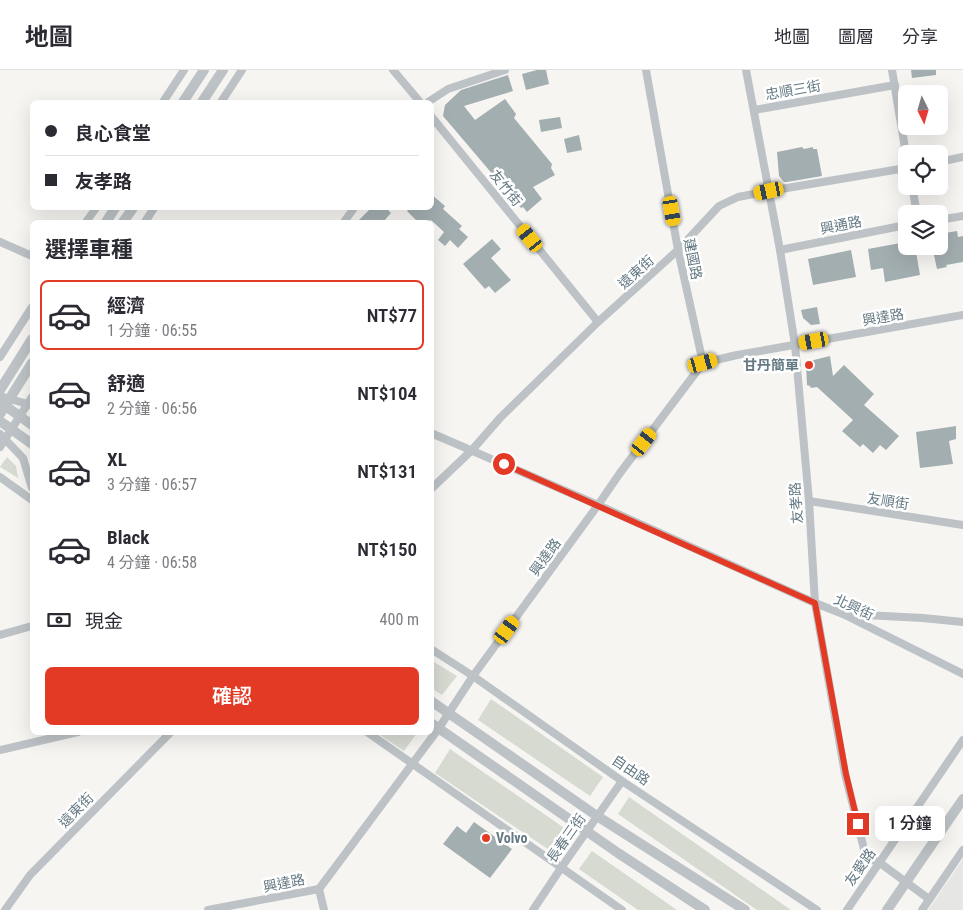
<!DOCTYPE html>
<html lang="zh-TW">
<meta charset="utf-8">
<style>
body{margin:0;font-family:"Roboto Condensed","Noto Sans TC",sans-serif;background:#f7f7f7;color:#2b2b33;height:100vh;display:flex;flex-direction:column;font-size:19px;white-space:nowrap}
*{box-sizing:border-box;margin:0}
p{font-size:16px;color:#7c7c81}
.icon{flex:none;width:28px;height:28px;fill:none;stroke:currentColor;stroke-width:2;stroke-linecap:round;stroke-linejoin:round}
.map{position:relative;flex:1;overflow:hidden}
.drawer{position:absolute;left:30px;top:150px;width:404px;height:515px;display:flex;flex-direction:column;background:#fff;border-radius:8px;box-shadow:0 5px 20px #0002}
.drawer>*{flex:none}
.top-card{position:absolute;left:30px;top:30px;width:404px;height:110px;border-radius:8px;box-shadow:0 5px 20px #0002;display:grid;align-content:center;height:110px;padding:0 15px;background:#fff}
.needle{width:32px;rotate:175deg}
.controls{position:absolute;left:898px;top:15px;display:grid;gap:10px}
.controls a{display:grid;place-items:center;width:50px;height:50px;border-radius:8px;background:#fff;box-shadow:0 5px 20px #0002;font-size:25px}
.end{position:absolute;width:22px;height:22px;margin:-11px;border:6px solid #e33a25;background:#fff;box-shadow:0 0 0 2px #fff}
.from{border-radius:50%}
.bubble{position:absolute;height:35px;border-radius:8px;background:#fff;box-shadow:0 5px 20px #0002;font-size:16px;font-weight:600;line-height:35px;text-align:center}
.car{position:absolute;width:15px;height:30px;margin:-15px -8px;border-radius:6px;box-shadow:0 0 4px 1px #0007;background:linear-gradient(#f5c518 24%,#345 0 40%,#f5c518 0 76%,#345 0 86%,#f5c518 0)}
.top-card b{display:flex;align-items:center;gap:18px;height:48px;font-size:19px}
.top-card b+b{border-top:1px solid #e1e1e2}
.top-card i{width:12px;height:12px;background:#2b2b33}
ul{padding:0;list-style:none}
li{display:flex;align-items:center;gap:15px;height:70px;margin:0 10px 8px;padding:0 5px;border:2px solid transparent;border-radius:8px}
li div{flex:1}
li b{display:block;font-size:19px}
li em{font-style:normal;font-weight:600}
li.selected{border-color:#e33a25}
li>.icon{width:45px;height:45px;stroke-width:1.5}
h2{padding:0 15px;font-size:22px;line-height:60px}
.pay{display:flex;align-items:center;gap:12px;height:55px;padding:0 15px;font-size:19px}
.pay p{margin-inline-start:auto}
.action{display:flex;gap:10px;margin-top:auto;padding:10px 15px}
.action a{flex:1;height:58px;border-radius:8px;background:#e33a25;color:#fff;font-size:20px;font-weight:600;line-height:58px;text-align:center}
header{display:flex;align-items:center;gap:30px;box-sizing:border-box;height:70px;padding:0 25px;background:#fff;border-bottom:1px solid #e1e1e2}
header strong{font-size:24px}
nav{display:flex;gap:28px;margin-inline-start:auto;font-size:18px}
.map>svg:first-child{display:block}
.built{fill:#e6e7e5}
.green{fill:#d6dad1}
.building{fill:#a3aeb1}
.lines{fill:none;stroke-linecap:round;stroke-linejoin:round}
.minor{stroke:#bcc2c5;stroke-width:8}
.tertiary{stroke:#bcc2c5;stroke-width:10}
.route{stroke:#e33a25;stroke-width:6}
.poi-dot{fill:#e33a25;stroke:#fff;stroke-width:2}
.labels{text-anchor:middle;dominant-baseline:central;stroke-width:5;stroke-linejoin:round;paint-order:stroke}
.street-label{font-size:14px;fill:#647983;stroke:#fff}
.poi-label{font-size:14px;font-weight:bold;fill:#647983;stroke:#fff;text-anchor:end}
</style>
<header>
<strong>地圖</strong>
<nav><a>地圖</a><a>圖層</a><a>分享</a></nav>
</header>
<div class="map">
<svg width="963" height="840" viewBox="0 0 963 840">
<rect width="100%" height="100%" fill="#f6f5f2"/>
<path class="built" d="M963,789V840H928Z"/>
<g class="green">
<path d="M7,387L16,396L18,408L0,397Z"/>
<path d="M431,590L457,606L442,625L431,618Z"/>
<path d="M491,629L603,707L590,726L478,650Z"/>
<path d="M377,663H417L404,681Z"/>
<path d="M450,679L570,762L555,784L435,703Z"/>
<path d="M629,727L791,840H757L618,744Z"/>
<path d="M592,781L677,840H638L579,799Z"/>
</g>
<g class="building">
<path d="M537,0H546L549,14L526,20L522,4Z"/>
<path d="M911,0H936V5L912,8Z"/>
<path d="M508,5L513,21L464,36L475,50L505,29L516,44L514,48L552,94L551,98L555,105L533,117L542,129L527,142L523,137L521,138L517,133L443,46L445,35L461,20Z"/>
<path d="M560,47L562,58L541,62L539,50Z"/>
<path d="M579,65L582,80L567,83L564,69Z"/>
<path d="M802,77L804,79L813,77V79H817L822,106L787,112H784L779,106L777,82Z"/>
<path d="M431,124L445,136L443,139L462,156L459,159L468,167L458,178L450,170L445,176L438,170L444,162L431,150L428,152H418L407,141L410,138H431Z"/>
<path d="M371,138H386L391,143L383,152H357Z"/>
<path d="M957,161L958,167L963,166V192L946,195L947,197L937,199L932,176H939V164Z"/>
<path d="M492,169L501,179L491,188L511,210L495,223L489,216L485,219L463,194Z"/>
<path d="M906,172V176H915L920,205L885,212L883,198L871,200L868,179Z"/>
<path d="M851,180L856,207L813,215L808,189Z"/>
<path d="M817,237L820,254L811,255L803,248L801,240Z"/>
<path d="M830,286L833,306L844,295L874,324L864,335L899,366L886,380L880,375L873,383L863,374L860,377L842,361L853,350L817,317L811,318L810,316L807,315L806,296L808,293L810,291Z"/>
<path d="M956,356V369L949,371L953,394L920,398L916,362Z"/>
<path d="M474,752L512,779L490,808L443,774L457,756L466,763Z"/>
</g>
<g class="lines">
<g class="minor">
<path d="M393,0L420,32"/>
<path d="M646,0L678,180L703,293"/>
<path d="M746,0L780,180L795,275L809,431L815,533L845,704L866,787L880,793L929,829"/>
<path d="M892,0L906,84"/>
<path d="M163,32L184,0"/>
<path d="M221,32L242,0"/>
<path d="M428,32L448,19L505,0"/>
<path d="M754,40L895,15"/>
<path d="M431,46L598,252"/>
<path d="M939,92L963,87"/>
<path d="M912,116L917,144"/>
<path d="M939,150L963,146"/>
<path d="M86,152L96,138"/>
<path d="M145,152L154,138"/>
<path d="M344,152L354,138"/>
<path d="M0,172L32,186"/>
<path d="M780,180L906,155"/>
<path d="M0,287L32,237"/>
<path d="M0,326L31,335"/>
<path d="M431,363L598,435L815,533L843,544L963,604"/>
<path d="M0,364L23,388L32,418"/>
<path d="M0,377L32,327"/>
<path d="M0,407L32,430"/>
<path d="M431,419L472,380L500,348L598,252L678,180L719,136L738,127L769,121L906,98"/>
<path d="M809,431L963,455"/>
<path d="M845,544L923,548L963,552"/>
<path d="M0,565L32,556"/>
<path d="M431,579L473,606L622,711L817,840"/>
<path d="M367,662L622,840"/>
<path d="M0,680L78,662"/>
<path d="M319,819L324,840"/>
<path d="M5,840L30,805L171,662"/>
<path d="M208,840L319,819L439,658L473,606L598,435L620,403L703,293L737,285L963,245"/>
<path d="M533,840L561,798L622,711"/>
<path d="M847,840L963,670"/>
<path d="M922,840L963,780"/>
</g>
<g class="tertiary">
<path d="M183,32L204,0"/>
<path d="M202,32L223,0"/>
<path d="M106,152L115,138"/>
<path d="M123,152L133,138"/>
<path d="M0,320L32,269"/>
<path d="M0,332L32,355"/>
<path d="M0,344L32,293"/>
<path d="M0,351L32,374"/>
<path d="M431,631L597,746L745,840"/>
<path d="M431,653L618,783L705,840"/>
<path d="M887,840L963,729"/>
</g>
</g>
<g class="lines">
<path class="route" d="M504,394L815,533L846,704L858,754"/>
</g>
<g class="poi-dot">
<circle cx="809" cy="295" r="5"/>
<circle cx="486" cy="768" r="5"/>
</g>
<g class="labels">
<g class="street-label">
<text transform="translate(793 20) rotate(-10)">忠順三街</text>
<text transform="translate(506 118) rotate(51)">友竹街</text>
<text transform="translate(841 155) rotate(-11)">興通路</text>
<text transform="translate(693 189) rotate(79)">建國路</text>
<text transform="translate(636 202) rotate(-42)">遠東街</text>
<text transform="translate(883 247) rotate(-10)">興達路</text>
<text transform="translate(888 431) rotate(9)">友順街</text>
<text transform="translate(796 433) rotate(-94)">友孝路</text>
<text transform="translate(545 487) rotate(-54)">興達路</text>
<text transform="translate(854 537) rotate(25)">北興街</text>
<text transform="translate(631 700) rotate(34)">自由路</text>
<text transform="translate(76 740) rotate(-45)">遠東街</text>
<text transform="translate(566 768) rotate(-55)">長春三街</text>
<text transform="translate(860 797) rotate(-55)">友愛路</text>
<text transform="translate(284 813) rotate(-11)">興達路</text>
</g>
<g class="poi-label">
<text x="799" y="295">甘丹簡單</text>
<text x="496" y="768" text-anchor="start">Volvo</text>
</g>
</g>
</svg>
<div class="controls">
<a><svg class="needle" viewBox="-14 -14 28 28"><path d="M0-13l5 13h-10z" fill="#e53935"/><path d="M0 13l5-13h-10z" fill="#7c7c81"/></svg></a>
<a><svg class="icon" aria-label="locate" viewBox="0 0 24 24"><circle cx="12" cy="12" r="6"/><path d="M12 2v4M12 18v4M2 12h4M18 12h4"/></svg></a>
<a><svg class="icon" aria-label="layers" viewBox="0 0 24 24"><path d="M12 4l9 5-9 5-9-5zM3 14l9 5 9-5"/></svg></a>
</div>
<i class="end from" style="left:504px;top:394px"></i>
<i class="end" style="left:858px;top:754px"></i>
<div class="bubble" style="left:875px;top:736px;width:70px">1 分鐘</div>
<i class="car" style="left:769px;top:121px;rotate:258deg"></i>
<i class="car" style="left:672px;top:141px;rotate:170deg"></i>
<i class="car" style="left:530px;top:168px;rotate:321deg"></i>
<i class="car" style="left:814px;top:271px;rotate:260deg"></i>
<i class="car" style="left:703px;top:293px;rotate:75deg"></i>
<i class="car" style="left:644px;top:372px;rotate:37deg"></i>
<i class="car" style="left:507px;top:560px;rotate:36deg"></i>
<div class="top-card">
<b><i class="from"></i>良心食堂</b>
<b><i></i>友孝路</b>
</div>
<section class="drawer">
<h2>選擇車種</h2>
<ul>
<li class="selected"><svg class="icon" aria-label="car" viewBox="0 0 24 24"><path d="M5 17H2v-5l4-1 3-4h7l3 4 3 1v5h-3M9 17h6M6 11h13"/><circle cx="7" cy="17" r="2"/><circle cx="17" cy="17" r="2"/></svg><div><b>經濟</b><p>1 分鐘 · 06:55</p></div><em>NT$77</em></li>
<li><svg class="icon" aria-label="car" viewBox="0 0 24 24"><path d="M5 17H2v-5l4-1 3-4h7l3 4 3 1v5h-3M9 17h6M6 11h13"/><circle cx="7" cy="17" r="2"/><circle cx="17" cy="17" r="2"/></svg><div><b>舒適</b><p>2 分鐘 · 06:56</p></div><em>NT$104</em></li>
<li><svg class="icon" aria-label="car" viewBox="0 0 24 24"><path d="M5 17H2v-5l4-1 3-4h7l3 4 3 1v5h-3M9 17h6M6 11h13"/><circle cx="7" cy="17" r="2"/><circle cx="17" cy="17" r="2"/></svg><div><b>XL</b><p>3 分鐘 · 06:57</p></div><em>NT$131</em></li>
<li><svg class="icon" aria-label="car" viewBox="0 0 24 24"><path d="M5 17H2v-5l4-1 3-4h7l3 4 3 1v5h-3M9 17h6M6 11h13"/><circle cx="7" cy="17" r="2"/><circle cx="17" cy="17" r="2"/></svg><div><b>Black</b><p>4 分鐘 · 06:58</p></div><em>NT$150</em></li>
</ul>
<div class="pay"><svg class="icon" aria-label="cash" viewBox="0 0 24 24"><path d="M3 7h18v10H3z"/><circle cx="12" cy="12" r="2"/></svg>現金<p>400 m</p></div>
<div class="action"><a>確認</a></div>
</section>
</div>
